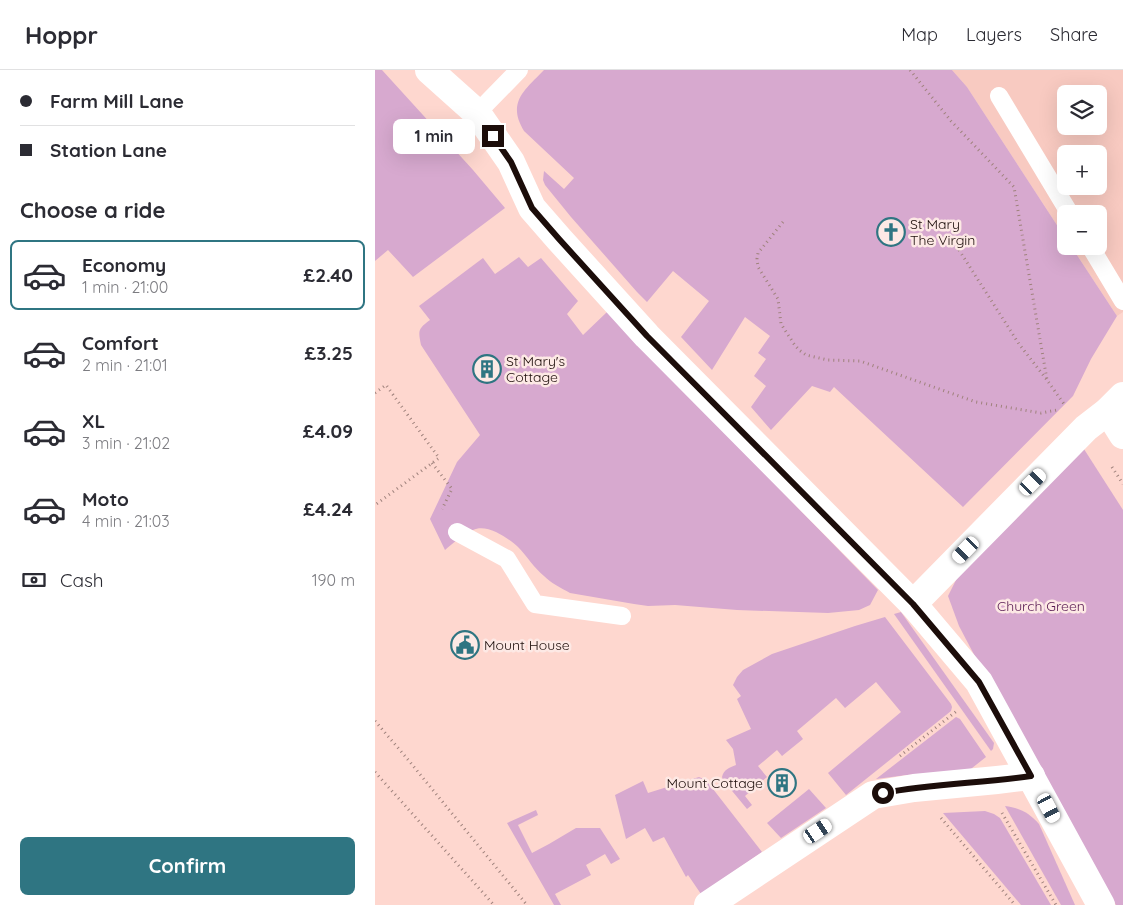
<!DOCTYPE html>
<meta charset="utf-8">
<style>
body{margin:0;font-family:Quicksand,sans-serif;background:#f2f2f3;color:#2b2b33;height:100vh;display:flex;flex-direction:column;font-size:19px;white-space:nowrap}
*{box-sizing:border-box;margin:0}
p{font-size:16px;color:#7c7c81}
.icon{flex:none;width:28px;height:28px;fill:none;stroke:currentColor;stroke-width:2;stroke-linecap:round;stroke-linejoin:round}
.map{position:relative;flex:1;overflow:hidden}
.sheet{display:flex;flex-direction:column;background:#fff;width:375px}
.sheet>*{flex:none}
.guide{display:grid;align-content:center;height:110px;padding:0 20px;background:#fff}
.fabs{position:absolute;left:682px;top:15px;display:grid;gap:10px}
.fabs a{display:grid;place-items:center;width:50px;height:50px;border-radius:8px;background:#fff;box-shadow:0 5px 20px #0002;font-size:25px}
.end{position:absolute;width:22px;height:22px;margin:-11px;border:6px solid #1c0d0a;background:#fff;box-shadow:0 0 0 2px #fff}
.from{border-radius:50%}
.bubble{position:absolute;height:35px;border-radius:8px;background:#fff;box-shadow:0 5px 20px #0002;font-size:16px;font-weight:700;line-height:35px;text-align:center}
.car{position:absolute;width:15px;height:30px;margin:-15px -8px;border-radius:6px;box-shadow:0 0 4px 1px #0007;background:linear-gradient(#fff 24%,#345 0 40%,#fff 0 76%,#345 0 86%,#fff 0)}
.guide b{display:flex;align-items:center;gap:18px;height:48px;font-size:19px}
.guide b+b{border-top:1px solid #e1e1e2}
.guide i{width:12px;height:12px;background:#2b2b33}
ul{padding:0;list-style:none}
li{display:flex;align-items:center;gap:15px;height:70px;margin:0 10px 8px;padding:0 10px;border:2px solid transparent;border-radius:8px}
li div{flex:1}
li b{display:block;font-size:19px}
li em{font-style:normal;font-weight:700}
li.on{border-color:#2f7582}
li>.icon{width:45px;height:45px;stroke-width:1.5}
h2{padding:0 20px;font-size:22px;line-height:60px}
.pay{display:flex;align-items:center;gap:12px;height:55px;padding:0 20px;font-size:19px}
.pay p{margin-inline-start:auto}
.button{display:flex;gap:10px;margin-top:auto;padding:10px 20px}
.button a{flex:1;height:58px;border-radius:8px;background:#2f7582;color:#fff;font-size:20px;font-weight:700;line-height:58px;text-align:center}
header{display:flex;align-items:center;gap:30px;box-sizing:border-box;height:70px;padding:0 25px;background:#fff;border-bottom:1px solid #e1e1e2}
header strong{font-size:24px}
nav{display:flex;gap:28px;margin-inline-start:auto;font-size:18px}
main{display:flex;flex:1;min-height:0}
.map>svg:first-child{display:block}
.built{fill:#f8cac1;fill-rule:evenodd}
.green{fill:#d7a9cf}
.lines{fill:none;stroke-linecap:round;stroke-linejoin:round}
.path{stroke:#9f827c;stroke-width:3;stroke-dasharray:1 4;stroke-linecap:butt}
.service{stroke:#fff;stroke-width:18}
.minor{stroke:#fff;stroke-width:28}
.route{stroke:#1c0d0a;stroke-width:6}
.labels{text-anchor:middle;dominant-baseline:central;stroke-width:5;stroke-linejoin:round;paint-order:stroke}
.poi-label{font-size:14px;fill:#1c0d0a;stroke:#fde9e5;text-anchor:start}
.park-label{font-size:14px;fill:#581a52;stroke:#fde9e5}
</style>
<header>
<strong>Hoppr</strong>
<nav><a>Map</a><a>Layers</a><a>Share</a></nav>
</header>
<main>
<section class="sheet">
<div class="guide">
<b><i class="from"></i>Farm Mill Lane</b>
<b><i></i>Station Lane</b>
</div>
<h2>Choose a ride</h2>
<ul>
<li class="on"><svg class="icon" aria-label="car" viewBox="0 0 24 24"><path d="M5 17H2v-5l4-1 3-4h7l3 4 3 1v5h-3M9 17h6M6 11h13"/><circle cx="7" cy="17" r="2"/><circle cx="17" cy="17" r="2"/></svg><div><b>Economy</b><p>1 min · 21:00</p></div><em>£2.40</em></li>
<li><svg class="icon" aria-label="car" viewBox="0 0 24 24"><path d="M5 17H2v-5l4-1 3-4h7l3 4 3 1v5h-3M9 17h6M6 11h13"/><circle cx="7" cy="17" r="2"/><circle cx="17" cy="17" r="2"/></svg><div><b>Comfort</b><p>2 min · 21:01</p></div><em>£3.25</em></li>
<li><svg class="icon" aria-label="car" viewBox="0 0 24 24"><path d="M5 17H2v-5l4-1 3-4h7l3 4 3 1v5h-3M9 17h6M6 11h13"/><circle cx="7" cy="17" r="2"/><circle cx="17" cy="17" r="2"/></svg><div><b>XL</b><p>3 min · 21:02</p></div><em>£4.09</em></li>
<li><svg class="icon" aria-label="car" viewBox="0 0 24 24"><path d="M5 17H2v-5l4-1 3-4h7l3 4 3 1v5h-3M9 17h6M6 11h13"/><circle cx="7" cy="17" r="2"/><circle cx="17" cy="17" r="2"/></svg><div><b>Moto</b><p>4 min · 21:03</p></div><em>£4.24</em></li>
</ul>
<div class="pay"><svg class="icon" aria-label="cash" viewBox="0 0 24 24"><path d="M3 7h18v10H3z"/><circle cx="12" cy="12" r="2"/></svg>Cash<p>190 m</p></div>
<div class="button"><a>Confirm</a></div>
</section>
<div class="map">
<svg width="748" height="835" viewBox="0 0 748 835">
<rect width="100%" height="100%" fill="#fed7cf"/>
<path class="built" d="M577,0H748V242L742,246L696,176H724V144H691V169L592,17ZM691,24H724V56H691ZM691,84H724V116H691Z"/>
<g class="green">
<path d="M0,0H7L98,100L130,138L38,207L13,180L0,191Z"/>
<path d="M169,0H577L592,17L691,169V176H696L742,246L716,289L698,326L588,437L459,317L455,322L437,316L396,360L376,337L391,316L379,306L391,289L383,283L395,266L370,247L337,300L306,267L334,231L298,201L272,232L262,222L196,147L170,115L168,110L169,101L189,119L199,108L149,61C131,32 151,19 169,0Z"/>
<path d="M144,187L153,197L166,188L203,231L192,244L208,265L232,242L503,520L495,535L484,540L453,543L362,540L300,535L273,536L259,534L195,523C186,518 176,513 169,506C159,498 152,486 143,477C133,468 112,453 98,460C90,463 77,474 70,480L55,449L82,392L105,365L46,275C43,260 43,259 55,250L44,236L108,188L120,204Z"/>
<path d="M707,376L748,440V835H741L656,689L604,594L584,556L573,526L588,496Z"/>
<path d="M526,542L619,673L618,679L616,681L519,544Z"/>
<path d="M510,547L576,634L577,637L576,641L471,725L453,703L526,642L501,612L470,638L461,628L422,661L428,669L407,686L402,680L383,696L392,707L370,726L377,735L372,739L348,710L347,707C349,699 354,698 361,695L358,679L351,670L376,659L362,629L366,626L358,615L362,607L368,600L397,584L480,556Z"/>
<path d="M581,647L585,649L611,687L592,702L532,705L501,709Z"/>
<path d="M324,707L331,710L387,782L326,824L313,805L311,807L289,767L278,772L270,758L251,769L240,725L268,711L273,723Z"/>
<path d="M434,719L451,738L406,768L392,753Z"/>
<path d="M630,736C645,738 654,743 664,754L700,835H686Z"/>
<path d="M161,740L163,745L143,755L157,783L174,774L201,758H225L245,789L236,794L230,784L211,795L216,805L180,824L186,835H179L132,753Z"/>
<path d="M610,741L619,744L625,748L676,835H646L568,743Z"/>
</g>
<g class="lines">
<g class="path">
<path d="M535,0L576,51L639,117L672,310L689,334"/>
<path d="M408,152L383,183L382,189L383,197L403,229L406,254L419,274L424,280L431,285L453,290L485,291L601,332L666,343L682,340"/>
<path d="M584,180L644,274L672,310"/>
<path d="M0,323L11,315L64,388L0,435"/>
<path d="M57,393L77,419L67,439"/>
<path d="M737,397L748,414"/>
<path d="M0,651L30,686L152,835"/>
<path d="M525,686L583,640"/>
<path d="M0,702L119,835"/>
<path d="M627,743L681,835"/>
<path d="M566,748L640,835"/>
</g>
<g class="service">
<path d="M624,26L695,144"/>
<path d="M102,43L144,0"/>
<path d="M715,176L748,231"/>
<path d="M82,462L132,489L160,534L247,546"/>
</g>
<g class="minor">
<path d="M54,0L102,43L136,92L157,138L184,169L272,266L538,534L604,612L726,835"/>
<path d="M733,341L748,365"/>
<path d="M538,534L711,358L733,341L748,326"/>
<path d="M333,835L498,725L539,718L622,710L656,706"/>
</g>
</g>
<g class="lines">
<path class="route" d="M118,66L136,92L157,138L184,169L272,266L538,534L604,612L656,706C607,713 557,714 508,723"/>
</g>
<defs>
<symbol id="church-ring" viewBox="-11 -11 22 22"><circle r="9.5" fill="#fde9e5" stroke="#2f7582" stroke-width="1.5"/><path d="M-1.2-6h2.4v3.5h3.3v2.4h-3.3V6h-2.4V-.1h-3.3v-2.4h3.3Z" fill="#2f7582"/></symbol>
<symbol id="building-ring" viewBox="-11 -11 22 22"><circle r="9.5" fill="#fde9e5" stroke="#2f7582" stroke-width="1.5"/><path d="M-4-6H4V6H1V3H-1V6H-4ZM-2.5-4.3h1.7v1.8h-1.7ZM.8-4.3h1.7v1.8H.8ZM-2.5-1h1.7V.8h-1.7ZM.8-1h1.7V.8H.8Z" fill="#2f7582"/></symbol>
<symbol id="civic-ring" viewBox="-11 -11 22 22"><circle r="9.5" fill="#fde9e5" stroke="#2f7582" stroke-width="1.5"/><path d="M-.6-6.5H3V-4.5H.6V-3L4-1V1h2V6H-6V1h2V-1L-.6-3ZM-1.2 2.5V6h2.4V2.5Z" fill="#2f7582"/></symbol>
</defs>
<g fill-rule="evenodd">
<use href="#church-ring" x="500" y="146" width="32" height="32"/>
<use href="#building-ring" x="96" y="283" width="32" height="32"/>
<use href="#civic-ring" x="74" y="559" width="32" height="32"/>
<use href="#building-ring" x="391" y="697" width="32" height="32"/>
</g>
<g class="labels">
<g class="poi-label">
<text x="535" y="154">St Mary<tspan x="535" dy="16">The Virgin</tspan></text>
<text x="131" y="291">St Mary's<tspan x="131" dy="16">Cottage</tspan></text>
<text x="109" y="575">Mount House</text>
<text x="388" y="713" text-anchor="end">Mount Cottage</text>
</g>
<g class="park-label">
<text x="666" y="536">Church Green</text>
</g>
</g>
</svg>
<div class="fabs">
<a><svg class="icon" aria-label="layers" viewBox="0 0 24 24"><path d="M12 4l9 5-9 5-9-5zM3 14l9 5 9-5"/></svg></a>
<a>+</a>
<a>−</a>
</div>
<i class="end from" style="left:508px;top:723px"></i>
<i class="end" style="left:118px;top:66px"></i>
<div class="bubble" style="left:18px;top:49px;width:82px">1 min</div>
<i class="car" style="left:658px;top:412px;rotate:45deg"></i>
<i class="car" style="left:591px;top:480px;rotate:224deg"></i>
<i class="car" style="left:674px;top:738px;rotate:152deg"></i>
<i class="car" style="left:443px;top:761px;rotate:56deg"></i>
</div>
</main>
